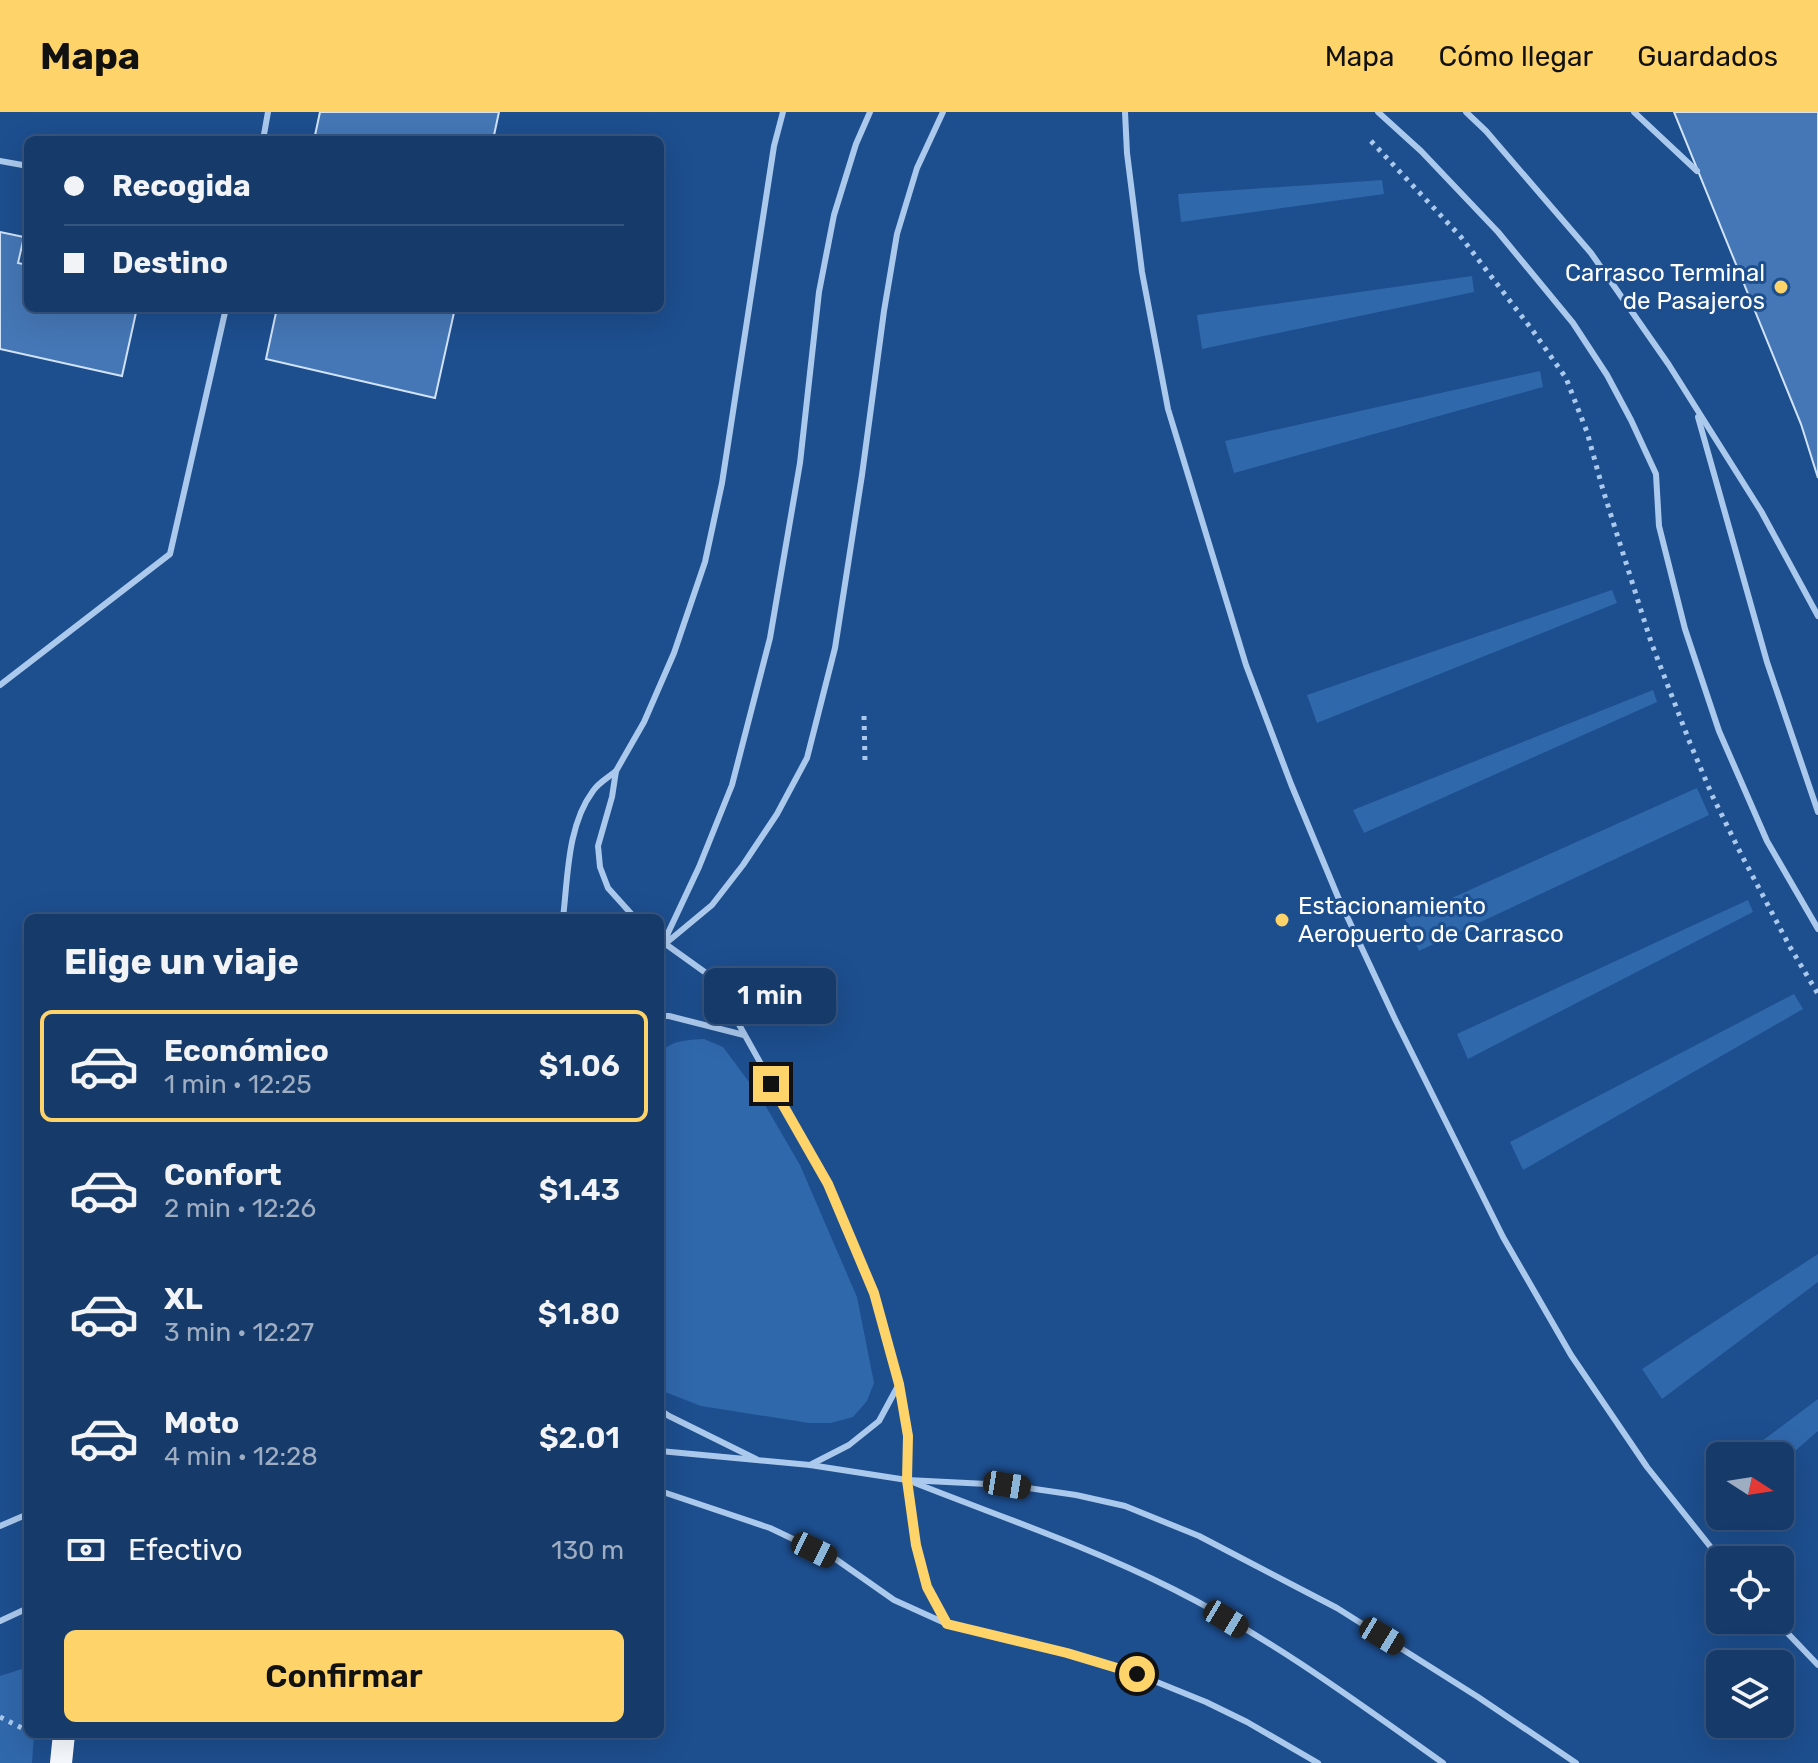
<!DOCTYPE html>
<html lang="es">
<meta charset="utf-8">
<style>
body{margin:0;font-family:Rubik,sans-serif;background:#1f4170;color:#f1f3f6;height:100vh;display:flex;flex-direction:column;font-size:30px;white-space:nowrap}
*{box-sizing:border-box;margin:0}
p{font-size:26px;color:#9eadc1}
.icon{flex:none;width:44px;height:44px;fill:none;stroke:currentColor;stroke-width:2;stroke-linecap:round;stroke-linejoin:round}
.map{position:relative;flex:1;overflow:hidden}
.sheet{position:absolute;left:24px;top:802px;width:640px;height:824px;display:flex;flex-direction:column;background:#163a6a;border-radius:12px;box-shadow:0 8px 32px #0002,0 0 0 2px #35547e}
.sheet>*{flex:none}
.hud{position:absolute;left:24px;top:24px;width:640px;height:176px;border-radius:12px;box-shadow:0 8px 32px #0002,0 0 0 2px #35547e;display:grid;align-content:center;height:176px;padding:0 40px;background:#163a6a}
.needle{width:52px;rotate:102deg}
.fabs{position:absolute;left:1706px;top:1330px;display:grid;gap:16px}
.fabs a{display:grid;place-items:center;width:88px;height:88px;border-radius:12px;background:#163a6a;box-shadow:0 8px 32px #0002,0 0 0 2px #35547e;font-size:40px}
.end{position:absolute;width:36px;height:36px;margin:-18px;border:10px solid #fdd36a;background:#111;box-shadow:0 0 0 4px #111}
.from{border-radius:50%}
.bubble{position:absolute;height:56px;border-radius:12px;background:#163a6a;box-shadow:0 8px 32px #0002,0 0 0 2px #35547e;font-size:26px;font-weight:600;line-height:56px;text-align:center}
.car{position:absolute;width:24px;height:48px;margin:-24px -12px;border-radius:10px;box-shadow:0 0 6px 2px #0007;background:linear-gradient(#222 24%,#8ab4d8 0 40%,#222 0 76%,#8ab4d8 0 86%,#222 0)}
.hud b{display:flex;align-items:center;gap:28px;height:76px;font-size:30px}
.hud b+b{border-top:2px solid #35547e}
.hud i{width:20px;height:20px;background:#f1f3f6}
ul{padding:0;list-style:none}
li{display:flex;align-items:center;gap:24px;height:112px;margin:0 16px 12px;padding:0 24px;border:4px solid transparent;border-radius:12px}
li div{flex:1}
li b{display:block;font-size:30px}
li em{font-style:normal;font-weight:600}
li.current{border-color:#fdd36a}
li>.icon{width:72px;height:72px;stroke-width:1.5}
h2{padding:0 40px;font-size:36px;line-height:96px}
.pay{display:flex;align-items:center;gap:20px;height:88px;padding:0 40px;font-size:30px}
.pay p{margin-inline-start:auto}
.primary-button{display:flex;gap:16px;margin-top:auto;padding:16px 40px}
.primary-button a{flex:1;height:92px;border-radius:12px;background:#fdd36a;color:#111;font-size:32px;font-weight:600;line-height:92px;text-align:center}
header{display:flex;align-items:center;gap:48px;box-sizing:border-box;height:112px;padding:0 40px;background:#fdd36a;color:#111}
header strong{font-size:38px}
nav{display:flex;gap:44px;margin-inline-start:auto;font-size:28px}
.map>svg:first-child{display:block}
.green{fill:#3068ac}
.building{fill:#4577b6;stroke:#d1e3f9;stroke-width:2}
.lines{fill:none;stroke-linecap:round;stroke-linejoin:round}
.path{stroke:#abc9ed;stroke-width:5;stroke-dasharray:4 6;stroke-linecap:butt}
.service{stroke:#abc9ed;stroke-width:6}
.trunk{stroke:#f8fbff;stroke-width:22}
.route{stroke:#fdd36a;stroke-width:10}
.poi-dot{fill:#fdd36a;stroke:#1d4e8e;stroke-width:3}
.labels{text-anchor:middle;dominant-baseline:central;stroke-width:6;stroke-linejoin:round;paint-order:stroke}
.poi-label{font-size:24px;fill:#fff;stroke:#1d4e8e;text-anchor:end}
</style>
<header>
<strong>Mapa</strong>
<nav><a>Mapa</a><a>Cómo llegar</a><a>Guardados</a></nav>
</header>
<div class="map">
<svg width="1818" height="1651" viewBox="0 0 1818 1651">
<rect width="100%" height="100%" fill="#1d4e8e"/>
<g class="green">
<path d="M1382,68L1384,82L1181,110L1178,82Z"/>
<path d="M1472,164L1474,180L1202,237L1197,203Z"/>
<path d="M1540,259L1543,275L1234,361L1225,329Z"/>
<path d="M1612,478L1617,491L1317,611L1307,583Z"/>
<path d="M1653,578L1657,590L1364,721L1353,698Z"/>
<path d="M1697,676L1709,703L1419,839L1405,807Z"/>
<path d="M1748,788L1753,800L1468,947L1457,922Z"/>
<path d="M1794,882L1803,897L1523,1058L1510,1030Z"/>
<path d="M704,927L723,935L761,986L800,1053L857,1185L874,1271L867,1289L853,1305L831,1311H809L701,1294L660,1278V942C669,928 689,928 704,927Z"/>
<path d="M1818,1142V1170L1662,1287L1642,1257Z"/>
<path d="M1818,1287V1319L1780,1352V1344H1742Z"/>
<path d="M28,1555V1622H34L32,1651H0V1564Z"/>
</g>
<g class="building">
<path d="M320,0H499L493,28H314Z"/>
<path d="M1674,0H1818V366L1801,312Z"/>
<path d="M0,120L24,125L18,151L28,153V196H137L122,264L0,237Z"/>
<path d="M277,196H455L435,286L266,247Z"/>
</g>
<g class="lines">
<g class="path">
<path d="M1371,29L1461,125L1533,219L1566,266L1587,320L1603,378L1651,530L1690,631L1712,683L1741,742L1790,835L1818,882"/>
<path d="M864,604L865,650"/>
<path d="M0,1605L28,1619"/>
</g>
<g class="service">
<path d="M1125,0L1127,41L1142,160L1168,297L1246,553L1291,672L1338,785L1395,907L1503,1125L1571,1243L1647,1355L1721,1448"/>
<path d="M1378,0L1421,39L1498,120L1573,211L1607,263L1631,308L1656,362L1659,414L1685,517L1719,619L1767,729L1818,817"/>
<path d="M1466,0L1486,19L1591,141L1669,253L1761,399L1818,504"/>
<path d="M1634,0L1697,59"/>
<path d="M263,28L268,0"/>
<path d="M0,49L28,54"/>
<path d="M1698,305L1767,550L1818,700"/>
<path d="M0,573L170,442L226,196"/>
<path d="M563,806C568,765 567,714 593,679C598,671 609,665 616,659"/>
<path d="M635,806L608,776L600,755L598,734L612,685L616,659L644,610L674,541L705,450L722,371L774,34L783,0"/>
<path d="M660,828L713,866L828,1072L874,1181L899,1272L908,1324L907,1368L916,1433L927,1475L947,1512"/>
<path d="M666,831L668,821L699,755L732,673L770,526L800,351L819,180L834,103L856,32L870,0"/>
<path d="M660,841L665,832L712,793L743,753L777,702L807,646L835,536L862,363L884,199L897,122L917,56L943,0"/>
<path d="M660,904H669L744,923"/>
<path d="M660,1298L669,1304L756,1347"/>
<path d="M660,1339L810,1353L907,1368L1007,1373L1076,1383L1125,1394L1199,1424L1337,1496L1478,1585L1576,1651"/>
<path d="M810,1353L849,1333L879,1309L899,1272"/>
<path d="M915,1371C1001,1405 1090,1435 1173,1477C1269,1525 1356,1589 1443,1651"/>
<path d="M660,1379L770,1416L837,1448L894,1488L947,1512L1067,1541L1137,1562L1206,1590L1247,1610L1318,1651"/>
<path d="M0,1414L28,1402"/>
<path d="M1775,1508L1818,1553"/>
<path d="M0,1509L28,1496"/>
</g>
<path class="trunk" d="M61,1651L64,1622"/>
</g>
<g class="lines">
<path class="route" d="M771,972L828,1072L874,1181L899,1272L908,1324L907,1368L916,1433L927,1475L947,1512L1067,1541L1137,1562"/>
</g>
<g class="poi-dot">
<circle cx="1781" cy="175" r="8"/>
<circle cx="1282" cy="808" r="8"/>
</g>
<g class="labels">
<g class="poi-label">
<text x="1765" y="161">Carrasco Terminal<tspan x="1765" dy="28">de Pasajeros</tspan></text>
<text x="1298" y="794" text-anchor="start">Estacionamiento<tspan x="1298" dy="28">Aeropuerto de Carrasco</tspan></text>
</g>
</g>
</svg>
<div class="fabs">
<a><svg class="needle" viewBox="-14 -14 28 28"><path d="M0-13l5 13h-10z" fill="#e53935"/><path d="M0 13l5-13h-10z" fill="#9eadc1"/></svg></a>
<a><svg class="icon" aria-label="locate" viewBox="0 0 24 24"><circle cx="12" cy="12" r="6"/><path d="M12 2v4M12 18v4M2 12h4M18 12h4"/></svg></a>
<a><svg class="icon" aria-label="layers" viewBox="0 0 24 24"><path d="M12 4l9 5-9 5-9-5zM3 14l9 5 9-5"/></svg></a>
</div>
<i class="end from" style="left:1137px;top:1562px"></i>
<i class="end" style="left:771px;top:972px"></i>
<div class="bubble" style="left:704px;top:856px;width:132px">1 min</div>
<i class="car" style="left:1007px;top:1373px;rotate:99deg"></i>
<i class="car" style="left:814px;top:1438px;rotate:116deg"></i>
<i class="car" style="left:1226px;top:1507px;rotate:121deg"></i>
<i class="car" style="left:1382px;top:1524px;rotate:121deg"></i>
<div class="hud">
<b><i class="from"></i>Recogida</b>
<b><i></i>Destino</b>
</div>
<section class="sheet">
<h2>Elige un viaje</h2>
<ul>
<li class="current"><svg class="icon" aria-label="car" viewBox="0 0 24 24"><path d="M5 17H2v-5l4-1 3-4h7l3 4 3 1v5h-3M9 17h6M6 11h13"/><circle cx="7" cy="17" r="2"/><circle cx="17" cy="17" r="2"/></svg><div><b>Económico</b><p>1 min · 12:25</p></div><em>$1.06</em></li>
<li><svg class="icon" aria-label="car" viewBox="0 0 24 24"><path d="M5 17H2v-5l4-1 3-4h7l3 4 3 1v5h-3M9 17h6M6 11h13"/><circle cx="7" cy="17" r="2"/><circle cx="17" cy="17" r="2"/></svg><div><b>Confort</b><p>2 min · 12:26</p></div><em>$1.43</em></li>
<li><svg class="icon" aria-label="car" viewBox="0 0 24 24"><path d="M5 17H2v-5l4-1 3-4h7l3 4 3 1v5h-3M9 17h6M6 11h13"/><circle cx="7" cy="17" r="2"/><circle cx="17" cy="17" r="2"/></svg><div><b>XL</b><p>3 min · 12:27</p></div><em>$1.80</em></li>
<li><svg class="icon" aria-label="car" viewBox="0 0 24 24"><path d="M5 17H2v-5l4-1 3-4h7l3 4 3 1v5h-3M9 17h6M6 11h13"/><circle cx="7" cy="17" r="2"/><circle cx="17" cy="17" r="2"/></svg><div><b>Moto</b><p>4 min · 12:28</p></div><em>$2.01</em></li>
</ul>
<div class="pay"><svg class="icon" aria-label="cash" viewBox="0 0 24 24"><path d="M3 7h18v10H3z"/><circle cx="12" cy="12" r="2"/></svg>Efectivo<p>130 m</p></div>
<div class="primary-button"><a>Confirmar</a></div>
</section>
</div>
